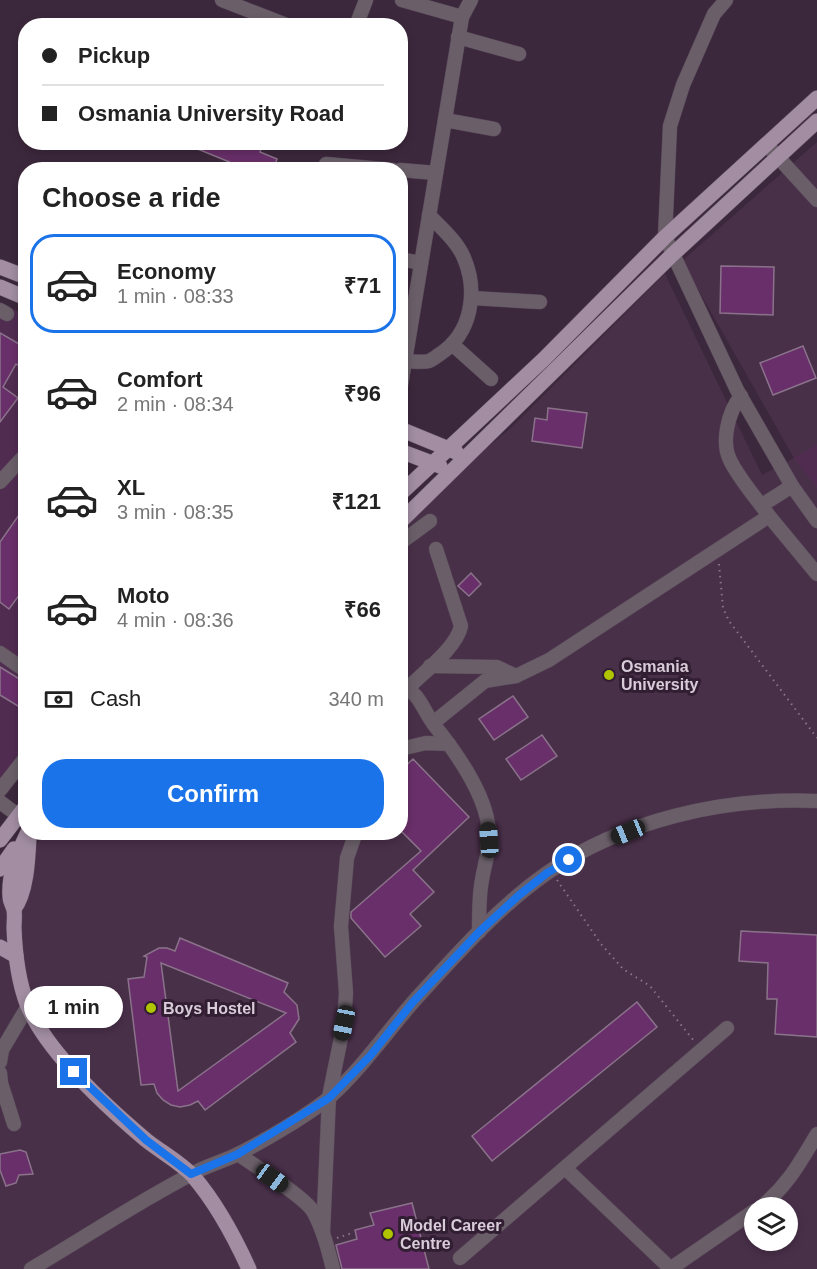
<!DOCTYPE html>
<meta charset="utf-8">
<style>
body{margin:0;font-family:Helvetica,sans-serif;background:#f6f6f6;color:#222;height:100vh;display:flex;flex-direction:column;font-size:22px;white-space:nowrap}
*{box-sizing:border-box;margin:0}
p{font-size:20px;color:#767676}
.icon{flex:none;width:33px;height:33px;fill:none;stroke:currentColor;stroke-width:2;stroke-linecap:round;stroke-linejoin:round}
.map{position:relative;flex:1;overflow:hidden}
.drawer{position:absolute;left:18px;top:162px;width:390px;height:678px;display:flex;flex-direction:column;background:#fff;border-radius:24px;box-shadow:0 3px 9px #0003}
.drawer>*{flex:none}
.top-card{position:absolute;left:18px;top:18px;width:390px;height:132px;border-radius:24px;box-shadow:0 3px 9px #0003;display:grid;align-content:center;height:132px;padding:0 24px;background:#fff}
.buttons{position:absolute;left:744px;top:1197px;display:grid;gap:12px}
.buttons a{display:grid;place-items:center;width:54px;height:54px;border-radius:50%;background:#fff;box-shadow:0 3px 9px #0003;font-size:30px}
.end{position:absolute;width:27px;height:27px;margin:-14px;border:8px solid #1a73e8;background:#fff;box-shadow:0 0 0 3px #fff}
.from{border-radius:50%}
.bubble{position:absolute;height:42px;border-radius:21px;background:#fff;box-shadow:0 3px 9px #0003;font-size:20px;font-weight:700;line-height:42px;text-align:center}
.car{position:absolute;width:18px;height:36px;margin:-18px -9px;border-radius:8px;box-shadow:0 0 4px 2px #0007;background:linear-gradient(#222 24%,#8ab4d8 0 40%,#222 0 76%,#8ab4d8 0 86%,#222 0)}
.top-card b{display:flex;align-items:center;gap:21px;height:57px;font-size:22px}
.top-card b+b{border-top:2px solid #e0e0e0}
.top-card i{width:15px;height:15px;background:#222}
ul{padding:0;list-style:none}
li{display:flex;align-items:center;gap:18px;height:99px;margin:0 12px 9px;padding:0 12px;border:3px solid transparent;border-radius:24px}
li div{flex:1}
li b{display:block;font-size:22px}
li em{font-style:normal;font-weight:700}
li.on{border-color:#1a73e8}
li>.icon{width:54px;height:54px;stroke-width:1.5}
h2{padding:0 24px;font-size:27px;line-height:72px}
.pay{display:flex;align-items:center;gap:15px;height:66px;padding:0 24px;font-size:22px}
.pay p{margin-inline-start:auto}
.cta{display:flex;gap:12px;margin-top:auto;padding:12px 24px}
.cta a{flex:1;height:69px;border-radius:24px;background:#1a73e8;color:#fff;font-size:24px;font-weight:700;line-height:69px;text-align:center}
.map>svg:first-child{display:block}
.built{fill:#493049;fill-rule:evenodd}
.green{fill:#512c51}
.building{fill:#692f6a;stroke:#8a738a;stroke-width:1.5;fill-rule:evenodd}
.lines{fill:none;stroke-linecap:round;stroke-linejoin:round}
.minor-casing{stroke:#584658;stroke-width:15}
.major-casing{stroke:#584658;stroke-width:16}
.path{stroke:#867686;stroke-width:2;stroke-dasharray:1.5 4.5;stroke-linecap:butt}
.minor{stroke:#6a5f69;stroke-width:14}
.major{stroke:#a28da2;stroke-width:15}
.route{stroke:#1a73e8;stroke-width:8}
.poi-dot{fill:#b0c500;stroke:#321e32;stroke-width:2}
.labels{text-anchor:middle;dominant-baseline:central;stroke-width:6;stroke-linejoin:round;paint-order:stroke}
.poi-label{font-size:16px;font-weight:bold;fill:#d9ccd9;stroke:#321e32;text-anchor:start}
</style>
<div class="map">
<svg width="817" height="1269" viewBox="0 0 817 1269">
<rect width="100%" height="100%" fill="#3c283c"/>
<path class="built" d="M817,142V1269H0V900L44,833L400,832L401,518L510,429L665,274L762,475L794,458L682,261ZM754,1208H788V1240H754Z"/>
<g class="green">
<path d="M0,303L26,315L25,770L0,803Z"/>
<path d="M817,445V488L794,458Z"/>
</g>
<g class="building">
<path d="M221,142L229,146L231,142H263L260,152L277,159L273,170H249L183,143Z"/>
<path d="M721,266L774,267L773,315L720,313Z"/>
<path d="M0,333L26,348V370L16,364L3,387L18,398L0,422Z"/>
<path d="M803,346L816,378L773,395L760,363Z"/>
<path d="M548,408L587,413L582,448L532,441L535,418L547,420Z"/>
<path d="M26,505V586L9,609L0,602V542Z"/>
<path d="M471,573L481,584L469,596L458,586Z"/>
<path d="M0,667L26,683V711L0,695Z"/>
<path d="M513,696L528,717L494,740L479,719Z"/>
<path d="M542,735L557,756L521,780L506,759Z"/>
<path d="M413,759L469,817L413,870L434,892L410,914L421,926L385,957L351,918V912L421,851L400,830V771Z"/>
<path d="M741,931L817,935V1037L775,1034L777,999H767L768,963L739,961Z"/>
<path d="M180,938L288,983L284,992L297,1005L299,1019L290,1033L296,1042L205,1110L198,1101L190,1105L180,1107L171,1105L163,1100L157,1093L154,1084L141,1085L128,979L144,977L147,957L144,956L159,948H167L175,951ZM161,963L286,1013L178,1091Z"/>
<path d="M637,1002L657,1027L492,1161L472,1136Z"/>
<path d="M20,1150L26,1152L33,1174L19,1175L16,1183L6,1186L0,1170V1154Z"/>
<path d="M412,1203L429,1269H342L336,1245L357,1239L355,1230L374,1225L370,1213Z"/>
</g>
<g class="lines">
<defs>
<g id="minor">
<path d="M222,0L289,26"/>
<path d="M402,0L462,17"/>
<path d="M726,0L714,14L683,85L670,126L665,237L737,390L792,486L817,521"/>
<path d="M356,26L366,0"/>
<path d="M458,37L519,54"/>
<path d="M445,120L494,129"/>
<path d="M767,145L817,200"/>
<path d="M326,164L393,170"/>
<path d="M400,170L436,173"/>
<path d="M400,259L421,263"/>
<path d="M472,298L540,302"/>
<path d="M0,310L7,314"/>
<path d="M452,344L491,379"/>
<path d="M405,361C412,361 422,363 429,361C432,360 437,356 440,354C472,333 478,291 464,258C457,241 441,228 429,215"/>
<path d="M400,391L462,17L471,0"/>
<path d="M0,482L26,454"/>
<path d="M762,505L792,486"/>
<path d="M769,516L817,574"/>
<path d="M400,543L430,521"/>
<path d="M0,653L26,671"/>
<path d="M430,666L497,667L516,676"/>
<path d="M400,668V675"/>
<path d="M400,685C420,692 423,711 435,726C458,755 492,802 489,841C488,856 483,871 481,886C479,901 479,917 479,932"/>
<path d="M408,688C424,672 457,647 461,626L436,549"/>
<path d="M433,723L485,681L516,676L549,660L769,516C757,499 739,479 730,460C721,442 728,412 741,396"/>
<path d="M400,749L426,743L449,744"/>
<path d="M0,790L26,757"/>
<path d="M0,802L19,816"/>
<path d="M0,1062L2,1050L28,1006"/>
<path d="M0,1073L1,1083L14,1124"/>
<path d="M238,1154C255,1166 303,1196 313,1211C323,1229 328,1249 333,1269"/>
<path d="M565,1168L671,1269"/>
<path d="M760,1208C788,1185 799,1164 817,1134"/>
<path d="M323,1233L329,1097L344,1023L346,993L341,926L347,858L356,832"/>
<path d="M460,1258L727,1028"/>
<path d="M31,1269C84,1238 136,1203 190,1175C205,1166 222,1162 238,1154C264,1141 308,1115 330,1097C362,1068 386,1033 414,1001C455,956 497,908 547,873C623,820 725,797 817,801"/>
<path d="M670,1269L754,1211"/>
</g>
<g id="major">
<path d="M0,267L26,277"/>
<path d="M0,287L26,298"/>
<path d="M400,429L456,452"/>
<path d="M400,451L440,466"/>
<path d="M400,494L544,359L665,237L817,98"/>
<path d="M400,522L672,255L817,121"/>
<path d="M28,832C18,853 8,874 10,897C10,902 13,905 14,910C15,916 14,922 14,928C15,954 18,980 27,1004C46,1052 107,1107 146,1140C161,1152 180,1162 193,1176C217,1204 234,1236 249,1269"/>
<path d="M0,840L26,806"/>
<path d="M0,869L14,849"/>
<path d="M14,909C27,892 28,857 29,837"/>
<path d="M0,947L16,956"/>
</g>
</defs>
<use href="#minor" class="minor-casing"/>
<use href="#major" class="major-casing"/>
<g class="path">
<path d="M719,564L723,608L729,621L817,738"/>
<path d="M557,880L601,944L623,969L650,986L694,1041"/>
<path d="M337,1238L352,1233"/>
</g>
<use href="#minor" class="minor"/>
<use href="#major" class="major"/>
</g>
<g class="lines">
<path class="route" d="M74,1072L146,1140L191,1174L238,1154L329,1098L370,1056L413,1002L479,932L518,896L547,873L569,860"/>
</g>
<g class="poi-dot">
<circle cx="609" cy="675" r="6"/>
<circle cx="151" cy="1008" r="6"/>
<circle cx="388" cy="1234" r="6"/>
</g>
<g class="labels">
<g class="poi-label">
<text x="621" y="666">Osmania<tspan x="621" dy="18">University</tspan></text>
<text x="163" y="1008">Boys Hostel</text>
<text x="400" y="1225">Model Career<tspan x="400" dy="18">Centre</tspan></text>
</g>
</g>
</svg>
<div class="buttons">
<a><svg class="icon" aria-label="layers" viewBox="0 0 24 24"><path d="M12 4l9 5-9 5-9-5zM3 14l9 5 9-5"/></svg></a>
</div>
<i class="end from" style="left:569px;top:860px"></i>
<i class="end" style="left:74px;top:1072px"></i>
<div class="bubble" style="left:24px;top:986px;width:99px">1 min</div>
<i class="car" style="left:628px;top:832px;rotate:248deg"></i>
<i class="car" style="left:489px;top:840px;rotate:356deg"></i>
<i class="car" style="left:344px;top:1023px;rotate:191deg"></i>
<i class="car" style="left:272px;top:1178px;rotate:126deg"></i>
<div class="top-card">
<b><i class="from"></i>Pickup</b>
<b><i></i>Osmania University Road</b>
</div>
<section class="drawer">
<h2>Choose a ride</h2>
<ul>
<li class="on"><svg class="icon" aria-label="car" viewBox="0 0 24 24"><path d="M5 17H2v-5l4-1 3-4h7l3 4 3 1v5h-3M9 17h6M6 11h13"/><circle cx="7" cy="17" r="2"/><circle cx="17" cy="17" r="2"/></svg><div><b>Economy</b><p>1 min · 08:33</p></div><em>₹71</em></li>
<li><svg class="icon" aria-label="car" viewBox="0 0 24 24"><path d="M5 17H2v-5l4-1 3-4h7l3 4 3 1v5h-3M9 17h6M6 11h13"/><circle cx="7" cy="17" r="2"/><circle cx="17" cy="17" r="2"/></svg><div><b>Comfort</b><p>2 min · 08:34</p></div><em>₹96</em></li>
<li><svg class="icon" aria-label="car" viewBox="0 0 24 24"><path d="M5 17H2v-5l4-1 3-4h7l3 4 3 1v5h-3M9 17h6M6 11h13"/><circle cx="7" cy="17" r="2"/><circle cx="17" cy="17" r="2"/></svg><div><b>XL</b><p>3 min · 08:35</p></div><em>₹121</em></li>
<li><svg class="icon" aria-label="car" viewBox="0 0 24 24"><path d="M5 17H2v-5l4-1 3-4h7l3 4 3 1v5h-3M9 17h6M6 11h13"/><circle cx="7" cy="17" r="2"/><circle cx="17" cy="17" r="2"/></svg><div><b>Moto</b><p>4 min · 08:36</p></div><em>₹66</em></li>
</ul>
<div class="pay"><svg class="icon" aria-label="cash" viewBox="0 0 24 24"><path d="M3 7h18v10H3z"/><circle cx="12" cy="12" r="2"/></svg>Cash<p>340 m</p></div>
<div class="cta"><a>Confirm</a></div>
</section>
</div>
